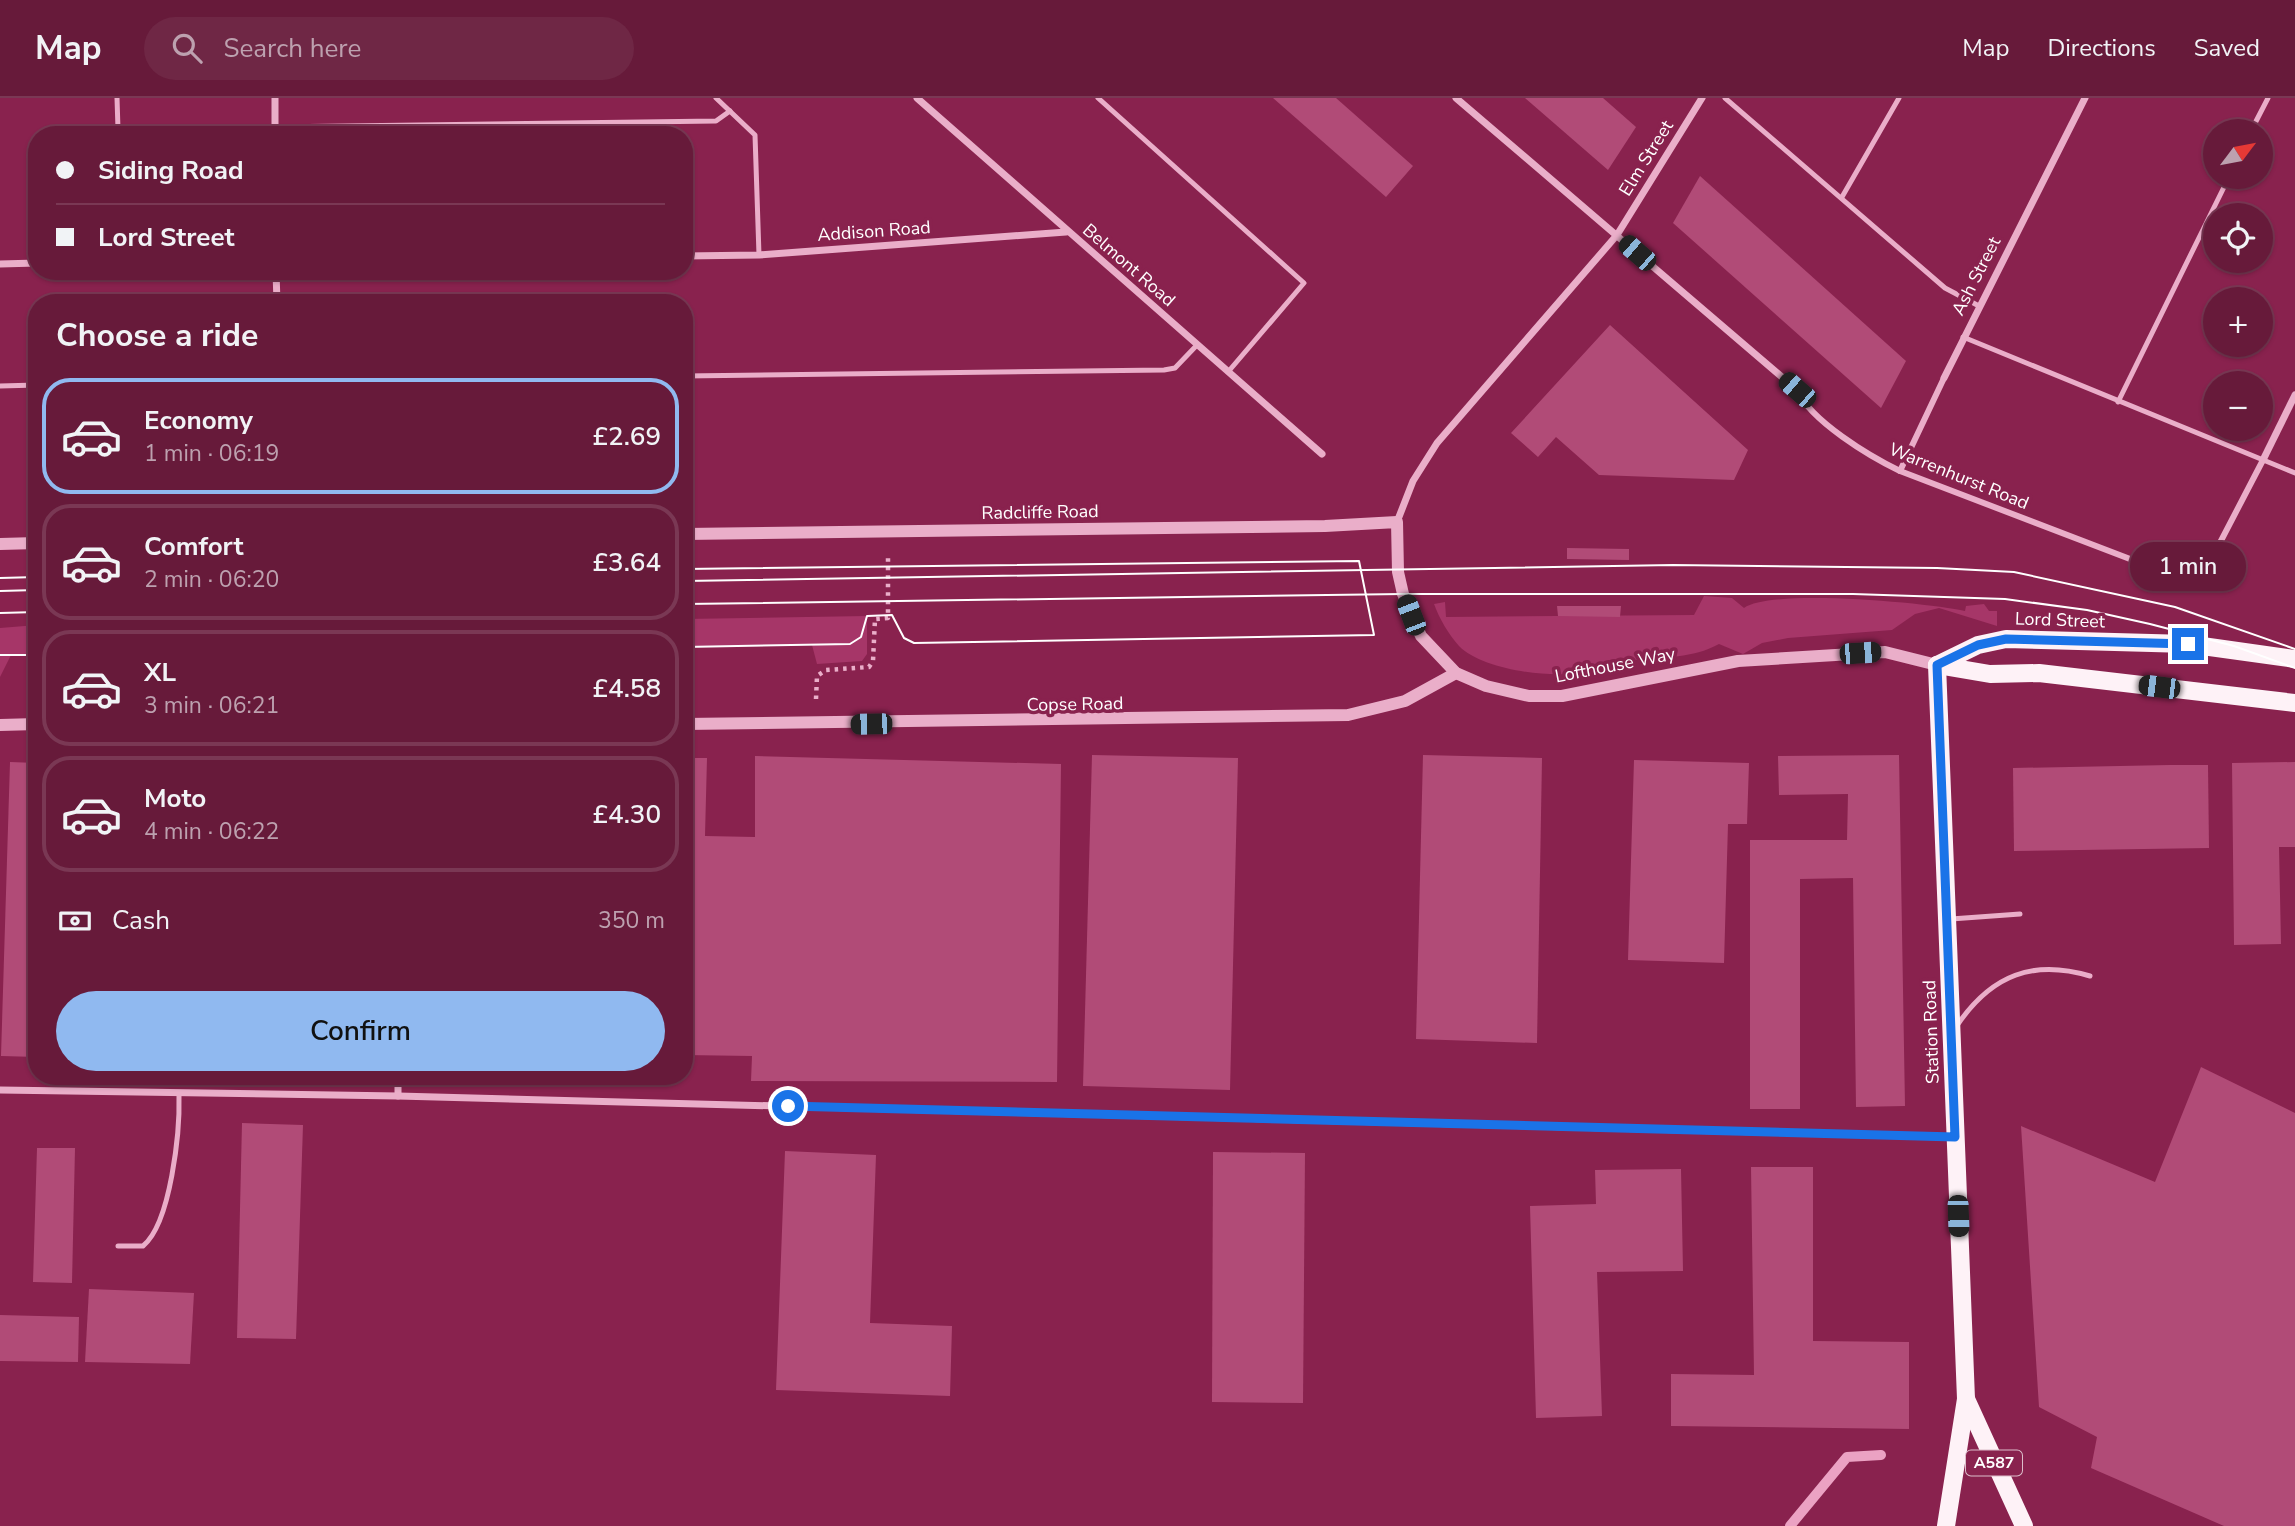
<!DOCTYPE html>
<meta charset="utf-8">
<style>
body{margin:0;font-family:"Nunito Sans",sans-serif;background:#6f2745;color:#f1f3f6;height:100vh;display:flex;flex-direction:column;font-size:26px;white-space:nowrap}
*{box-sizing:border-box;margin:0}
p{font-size:23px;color:#bda1af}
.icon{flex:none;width:38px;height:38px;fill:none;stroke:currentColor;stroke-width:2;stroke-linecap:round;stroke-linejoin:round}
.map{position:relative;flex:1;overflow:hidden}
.side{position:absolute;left:28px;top:196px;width:665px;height:791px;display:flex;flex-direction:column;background:#671a3a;border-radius:28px;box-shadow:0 2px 5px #0004,0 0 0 2px #7a3854}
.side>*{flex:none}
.top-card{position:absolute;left:28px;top:28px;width:665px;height:154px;border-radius:28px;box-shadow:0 2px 5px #0004,0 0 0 2px #7a3854;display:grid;align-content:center;height:154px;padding:0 28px;background:#671a3a}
.needle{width:46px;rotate:58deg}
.tools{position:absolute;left:2203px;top:21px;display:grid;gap:14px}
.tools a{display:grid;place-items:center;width:70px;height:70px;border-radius:50%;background:#671a3a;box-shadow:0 2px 5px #0004,0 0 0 2px #7a3854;font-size:35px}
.end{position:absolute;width:32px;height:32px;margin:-16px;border:9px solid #1a73e8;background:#fff;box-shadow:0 0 0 4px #fff}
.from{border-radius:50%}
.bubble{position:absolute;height:49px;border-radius:24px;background:#671a3a;box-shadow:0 2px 5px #0004,0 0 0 2px #7a3854;font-size:23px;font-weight:600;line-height:49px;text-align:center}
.car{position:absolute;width:21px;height:42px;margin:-21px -10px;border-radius:9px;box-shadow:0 0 5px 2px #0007;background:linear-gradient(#222 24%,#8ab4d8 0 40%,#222 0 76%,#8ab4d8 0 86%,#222 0)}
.top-card b{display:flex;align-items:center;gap:24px;height:66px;font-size:26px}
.top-card b+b{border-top:2px solid #7a3854}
.top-card i{width:18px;height:18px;background:#f1f3f6}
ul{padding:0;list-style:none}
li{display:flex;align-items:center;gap:21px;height:116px;margin:0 14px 10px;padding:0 14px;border:4px solid #7a3854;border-radius:28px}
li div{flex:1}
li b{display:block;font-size:26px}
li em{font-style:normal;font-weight:600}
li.selected{border-color:#90b9f0}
li>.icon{width:63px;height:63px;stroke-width:1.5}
h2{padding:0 28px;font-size:32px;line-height:84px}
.pay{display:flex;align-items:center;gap:18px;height:77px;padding:0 28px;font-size:26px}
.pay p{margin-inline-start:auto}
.action{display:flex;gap:14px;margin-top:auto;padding:14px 28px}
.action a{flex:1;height:80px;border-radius:42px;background:#90b9f0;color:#111;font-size:28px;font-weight:600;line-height:80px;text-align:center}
header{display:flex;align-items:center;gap:42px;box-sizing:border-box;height:98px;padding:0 35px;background:#671a3a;border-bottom:2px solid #7a3854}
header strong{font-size:33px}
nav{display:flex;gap:38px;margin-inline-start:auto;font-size:24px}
.search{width:490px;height:63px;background:#6f2745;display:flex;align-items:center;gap:18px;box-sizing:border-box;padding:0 24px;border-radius:38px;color:#bda1af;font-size:26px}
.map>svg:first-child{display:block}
.green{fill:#a63668}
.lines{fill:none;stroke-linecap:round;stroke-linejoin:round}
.stream{stroke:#eba2c3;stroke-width:10}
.building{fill:#b14b77}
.path{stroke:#eaaec9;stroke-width:4.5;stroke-dasharray:3.5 5;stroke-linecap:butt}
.service{stroke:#eaaec9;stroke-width:5}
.pedestrian{stroke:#eaaec9;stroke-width:6}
.minor{stroke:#eaaec9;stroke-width:7}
.tertiary{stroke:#eaaec9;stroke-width:12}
.primary{stroke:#fef2f7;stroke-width:18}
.tram{stroke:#fff;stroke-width:2}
.route{stroke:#1a73e8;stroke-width:9}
.labels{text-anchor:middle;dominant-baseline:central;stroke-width:7;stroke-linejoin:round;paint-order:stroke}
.shield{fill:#89224e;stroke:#dcbdca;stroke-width:2}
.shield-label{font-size:16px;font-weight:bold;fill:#fff}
.street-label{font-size:18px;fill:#fff;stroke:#89224e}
</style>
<header>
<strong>Map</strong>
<div class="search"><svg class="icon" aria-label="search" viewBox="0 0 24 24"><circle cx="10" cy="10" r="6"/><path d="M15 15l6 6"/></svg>Search here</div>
<nav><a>Map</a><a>Directions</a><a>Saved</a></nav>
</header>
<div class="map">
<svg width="2295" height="1428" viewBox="0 0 2295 1428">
<rect width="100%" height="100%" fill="#89224e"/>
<g class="green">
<path d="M1704,498L1732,500L1744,510C1771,490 1930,505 1965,513L1966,508L1984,506L1989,513H1997V528L1939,510L1915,516L1892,532L1788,540L1762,545L1743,556L1719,546C1692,561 1665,558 1636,562C1616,565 1597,571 1577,575C1547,580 1481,571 1459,548C1449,537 1439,520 1434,506L1445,504L1446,519L1694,517Z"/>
<path d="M867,518V556L862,563L817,566L812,547L684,549V521Z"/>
<path d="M37,527V557H11L0,579V530Z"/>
</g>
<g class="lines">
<path class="stream" d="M1790,1428L1847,1359L1881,1357"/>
</g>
<g class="building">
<path d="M1273,0H1336L1413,68L1386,99Z"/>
<path d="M1525,0H1603L1636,29L1608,72Z"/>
<path d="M1700,78L1906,263L1881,310L1673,125Z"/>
<path d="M1610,227L1748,352L1734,382L1599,377L1556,339L1538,359L1511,335Z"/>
<path d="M1567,450L1629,451V462L1567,461Z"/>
<path d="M1557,508H1621L1620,519L1558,518Z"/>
<path d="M1092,657L1238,660L1230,992L1083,988Z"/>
<path d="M1423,657L1542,660L1537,945L1416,941Z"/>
<path d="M1899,657L1905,1008L1856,1009L1853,780L1800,781V1011H1750V742H1847L1848,696L1779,697L1778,658Z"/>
<path d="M755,658L1061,666L1057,984L751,983L752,958L684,957V660H707L705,738L755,739Z"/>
<path d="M1634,662L1749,665L1747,726H1728L1724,865L1628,862Z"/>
<path d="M10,664L37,665V959L1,958Z"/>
<path d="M2295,664V749H2279L2281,846L2234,847L2232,665Z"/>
<path d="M2170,667H2208L2209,750L2014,753L2013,670Z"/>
<path d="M2201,969L2295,1015V1428H2224L2091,1370L2097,1339L2039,1309L2021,1028L2155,1084Z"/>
<path d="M242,1025L303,1027L296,1241L237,1240Z"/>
<path d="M37,1050H75L72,1185L33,1184Z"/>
<path d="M785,1053L876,1057L870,1225L952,1228L950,1298L776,1292Z"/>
<path d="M1213,1054L1305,1055L1303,1305L1212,1304Z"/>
<path d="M1751,1069H1813V1243L1909,1244V1331L1671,1328V1276L1754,1277Z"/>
<path d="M1681,1071L1683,1173L1597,1174L1602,1318L1536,1320L1530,1108L1596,1106L1595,1072Z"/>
<path d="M89,1191L194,1195L190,1266L85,1264Z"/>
<path d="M0,1217L79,1219L78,1264L0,1263Z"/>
</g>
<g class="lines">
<path class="path" d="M816,601L817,578L826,572L869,569L873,563L875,521L888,520V456"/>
<g class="service">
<path d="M117,0L118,31L716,23L730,13"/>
<path d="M716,0L755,37L759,157"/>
<path d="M1098,0L1304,185L1228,274"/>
<path d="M1725,0L1945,190L1979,208"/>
<path d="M2251,33L2268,0"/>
<path d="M1842,99L1899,0"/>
<path d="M1963,239L2295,375"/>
<path d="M684,278L1164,272L1175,270L1197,247"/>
<path d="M0,288L37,287"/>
<path d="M2118,304L2229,79"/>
<path d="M1951,821L2020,816"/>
<path d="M1958,926C1992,877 2033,861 2090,878"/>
<path d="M118,1148H143C171,1125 180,1033 179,997"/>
</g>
<g class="pedestrian">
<path d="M1797,292C1811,323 1869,358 1900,373L2198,487L2263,362"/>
<path d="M1900,373L1944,280"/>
</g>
<g class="minor">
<path d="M275,0V37"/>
<path d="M917,0L1322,356"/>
<path d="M1456,0L1797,292"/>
<path d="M684,158L759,157L1066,134"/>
<path d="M0,166L37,165"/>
<path d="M276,173L277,205"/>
<path d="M1944,280L2085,0"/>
<path d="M2263,362L2295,297"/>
<path d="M1397,424L1413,383L1437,345L1617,137L1702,0"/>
<path d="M0,992L398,998L1955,1039"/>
<path d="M398,998V978"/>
</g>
<g class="tertiary">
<path d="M684,436L1325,428L1397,424L1398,474L1403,496L1421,538L1456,575L1486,588L1529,598H1562L1738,563L1885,554L1937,567"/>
<path d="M0,446L37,445"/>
<path d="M684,626L1348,617L1405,603L1456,575"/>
<path d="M0,627L37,626"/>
</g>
<g class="primary">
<path d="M1937,567L1966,1301L1946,1428"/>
<path d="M1937,567L1978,547L2006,541L2188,546L2295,561"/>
<path d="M1937,567L1990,576L2039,575L2295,605"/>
<path d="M1966,1301L2024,1428"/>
</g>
<g class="tram">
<path d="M684,471L1359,463L1374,537L914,545L904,540L892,517L867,518L861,539L850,546L684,549"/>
<path d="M0,480L37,479"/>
<path d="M684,483L1673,467L1937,470L2014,474L2175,509L2295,551"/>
<path d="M0,493L37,492"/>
<path d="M684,506L1403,496H1853L2005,501L2087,512L2150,526L2234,548L2295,570"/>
<path d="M0,515L37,514"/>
<path d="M0,557H37"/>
</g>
</g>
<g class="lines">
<path class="route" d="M788,1008L1955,1039L1937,567L1978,547L2006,541L2188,546"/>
</g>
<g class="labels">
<rect class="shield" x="1966" y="1352.5" width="56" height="25" rx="5"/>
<g class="shield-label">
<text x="1994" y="1365">A587</text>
</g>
<g class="street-label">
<text transform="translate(1646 60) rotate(-58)">Elm Street</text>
<text transform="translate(874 133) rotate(-4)">Addison Road</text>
<text transform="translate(1129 167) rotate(41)">Belmont Road</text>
<text transform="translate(1976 178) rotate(-63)">Ash Street</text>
<text transform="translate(1959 378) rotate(22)">Warrenhurst Road</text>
<text transform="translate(1040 414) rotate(-1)">Radcliffe Road</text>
<text transform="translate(2060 522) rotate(2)">Lord Street</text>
<text transform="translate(1615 567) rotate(-11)">Lofthouse Way</text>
<text transform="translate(1075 606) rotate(-1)">Copse Road</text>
<text transform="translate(1931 934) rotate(-92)">Station Road</text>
</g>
</g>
</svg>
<div class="tools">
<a><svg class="needle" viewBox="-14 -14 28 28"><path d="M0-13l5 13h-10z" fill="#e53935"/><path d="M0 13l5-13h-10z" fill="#bda1af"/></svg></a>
<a><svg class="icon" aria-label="locate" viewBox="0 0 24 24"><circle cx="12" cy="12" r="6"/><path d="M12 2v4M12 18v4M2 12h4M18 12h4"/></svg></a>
<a>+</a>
<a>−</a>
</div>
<i class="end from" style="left:788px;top:1008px"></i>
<i class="end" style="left:2188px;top:546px"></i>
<div class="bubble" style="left:2130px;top:444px;width:116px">1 min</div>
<i class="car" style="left:1637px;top:155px;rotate:311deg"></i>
<i class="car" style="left:1797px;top:292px;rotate:311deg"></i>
<i class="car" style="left:1411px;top:517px;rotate:339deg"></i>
<i class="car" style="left:1860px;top:555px;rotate:86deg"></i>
<i class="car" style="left:2159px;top:589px;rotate:277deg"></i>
<i class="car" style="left:871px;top:626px;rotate:269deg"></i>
<i class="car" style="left:1958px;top:1118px;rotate:178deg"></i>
<div class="top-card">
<b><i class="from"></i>Siding Road</b>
<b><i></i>Lord Street</b>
</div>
<section class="side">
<h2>Choose a ride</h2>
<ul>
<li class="selected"><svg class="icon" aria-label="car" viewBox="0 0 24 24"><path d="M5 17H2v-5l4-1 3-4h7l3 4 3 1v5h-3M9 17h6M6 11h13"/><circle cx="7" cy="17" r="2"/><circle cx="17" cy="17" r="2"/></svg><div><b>Economy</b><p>1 min · 06:19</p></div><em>£2.69</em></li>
<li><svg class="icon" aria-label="car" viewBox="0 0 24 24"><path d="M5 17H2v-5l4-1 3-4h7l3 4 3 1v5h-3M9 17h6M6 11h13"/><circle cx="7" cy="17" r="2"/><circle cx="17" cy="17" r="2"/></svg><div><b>Comfort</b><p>2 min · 06:20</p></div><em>£3.64</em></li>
<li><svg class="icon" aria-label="car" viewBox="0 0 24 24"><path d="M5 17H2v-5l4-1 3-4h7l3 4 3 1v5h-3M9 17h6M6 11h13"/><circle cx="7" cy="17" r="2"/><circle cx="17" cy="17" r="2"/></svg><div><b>XL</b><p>3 min · 06:21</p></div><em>£4.58</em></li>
<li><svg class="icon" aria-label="car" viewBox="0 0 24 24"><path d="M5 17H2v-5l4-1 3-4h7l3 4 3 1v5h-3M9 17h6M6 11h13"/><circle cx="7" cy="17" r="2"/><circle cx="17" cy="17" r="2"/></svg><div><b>Moto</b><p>4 min · 06:22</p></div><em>£4.30</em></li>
</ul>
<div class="pay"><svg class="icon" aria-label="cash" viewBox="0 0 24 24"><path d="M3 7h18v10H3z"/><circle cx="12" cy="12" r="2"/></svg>Cash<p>350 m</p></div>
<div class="action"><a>Confirm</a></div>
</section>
</div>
